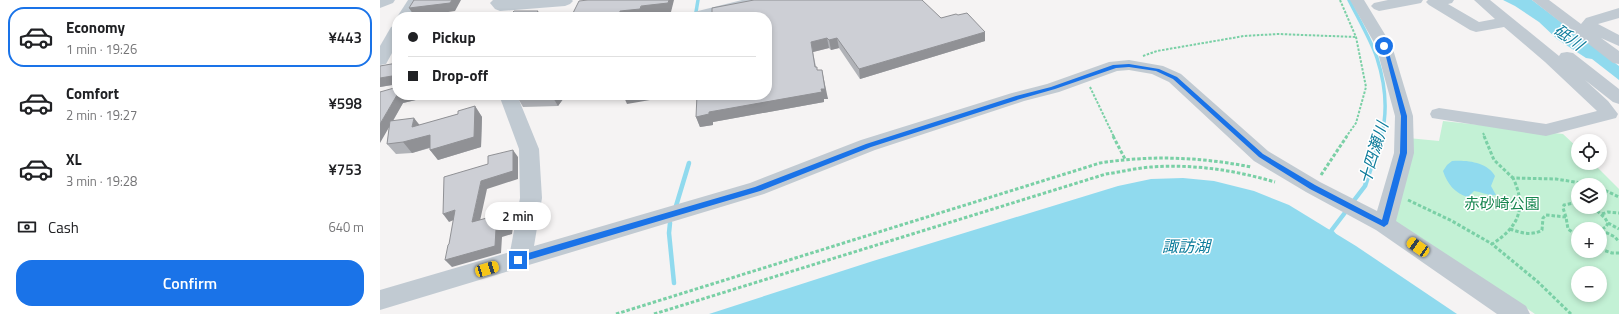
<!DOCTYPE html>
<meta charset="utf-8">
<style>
body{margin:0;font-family:"Titillium Web","Noto Sans JP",sans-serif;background:#f6f6f6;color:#202124;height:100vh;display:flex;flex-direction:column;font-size:15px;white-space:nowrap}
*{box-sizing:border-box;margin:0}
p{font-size:13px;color:#757577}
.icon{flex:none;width:22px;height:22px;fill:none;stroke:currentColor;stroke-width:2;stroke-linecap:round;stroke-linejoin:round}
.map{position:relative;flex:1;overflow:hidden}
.drawer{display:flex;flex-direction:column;background:#fff;width:380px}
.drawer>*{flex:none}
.guide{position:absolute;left:12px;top:12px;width:380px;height:88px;border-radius:16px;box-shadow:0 2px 6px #0003;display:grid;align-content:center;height:88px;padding:0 16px;background:#fff}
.controls{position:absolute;left:1191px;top:134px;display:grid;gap:8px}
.controls a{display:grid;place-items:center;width:36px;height:36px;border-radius:50%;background:#fff;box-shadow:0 2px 6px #0003;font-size:20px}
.end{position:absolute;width:18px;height:18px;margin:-9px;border:5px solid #1a73e8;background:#fff;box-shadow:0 0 0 2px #fff}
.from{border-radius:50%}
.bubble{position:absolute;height:28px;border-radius:14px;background:#fff;box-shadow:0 2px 6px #0003;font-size:13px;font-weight:600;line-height:28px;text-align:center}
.car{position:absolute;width:12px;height:24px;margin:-12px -6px;border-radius:5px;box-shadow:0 0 3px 1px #0007;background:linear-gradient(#f5c518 24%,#345 0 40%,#f5c518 0 76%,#345 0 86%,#f5c518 0)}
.guide b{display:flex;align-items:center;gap:14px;height:38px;font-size:15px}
.guide b+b{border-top:1px solid #e0e0e0}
.guide i{width:10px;height:10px;background:#202124}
ul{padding:7px 0 0;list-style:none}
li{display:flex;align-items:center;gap:12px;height:60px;margin:0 8px 6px;padding:0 8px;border:2px solid transparent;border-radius:16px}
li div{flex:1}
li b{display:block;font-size:15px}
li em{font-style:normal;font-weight:600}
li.on{border-color:#1a73e8}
li>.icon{width:36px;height:36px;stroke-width:1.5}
.pay{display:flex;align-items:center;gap:10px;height:44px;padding:0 16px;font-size:15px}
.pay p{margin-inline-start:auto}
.cta{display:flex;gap:8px;margin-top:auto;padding:8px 16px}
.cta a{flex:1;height:46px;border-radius:16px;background:#1a73e8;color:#fff;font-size:16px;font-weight:600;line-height:46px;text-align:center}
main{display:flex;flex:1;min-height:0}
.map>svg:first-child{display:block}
.green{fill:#c3f1d5;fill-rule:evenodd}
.water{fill:#90daee}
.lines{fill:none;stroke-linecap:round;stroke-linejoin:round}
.stream-far1{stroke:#90daee;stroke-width:3.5}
.stream{stroke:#90daee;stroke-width:4.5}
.path-far1{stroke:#7ad0a6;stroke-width:2;stroke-dasharray:2.5 1.5;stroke-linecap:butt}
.path{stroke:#7ad0a6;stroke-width:3;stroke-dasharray:3.5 2;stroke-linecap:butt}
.minor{fill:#c1cad2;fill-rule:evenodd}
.wall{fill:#b0b2b7}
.shaded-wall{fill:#909195}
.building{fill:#cdcfd5;stroke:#909195}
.route{fill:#1a73e8}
.labels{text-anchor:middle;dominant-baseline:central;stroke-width:3;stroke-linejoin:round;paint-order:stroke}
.park-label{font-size:15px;fill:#17864f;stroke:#fff}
.water-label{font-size:16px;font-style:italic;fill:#0c7c9b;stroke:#fff}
</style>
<main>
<section class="drawer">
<ul>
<li class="on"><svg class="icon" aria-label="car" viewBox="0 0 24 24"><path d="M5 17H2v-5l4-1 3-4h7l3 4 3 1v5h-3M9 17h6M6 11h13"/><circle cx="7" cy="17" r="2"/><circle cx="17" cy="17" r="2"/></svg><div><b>Economy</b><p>1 min · 19:26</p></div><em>¥443</em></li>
<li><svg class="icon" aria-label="car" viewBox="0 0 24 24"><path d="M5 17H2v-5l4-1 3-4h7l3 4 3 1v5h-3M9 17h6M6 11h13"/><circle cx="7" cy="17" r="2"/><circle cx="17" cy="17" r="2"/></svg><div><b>Comfort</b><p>2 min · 19:27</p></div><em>¥598</em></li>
<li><svg class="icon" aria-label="car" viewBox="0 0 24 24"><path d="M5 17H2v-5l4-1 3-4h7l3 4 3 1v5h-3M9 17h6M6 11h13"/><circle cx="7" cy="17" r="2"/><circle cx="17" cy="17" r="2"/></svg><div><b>XL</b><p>3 min · 19:28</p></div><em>¥753</em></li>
</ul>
<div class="pay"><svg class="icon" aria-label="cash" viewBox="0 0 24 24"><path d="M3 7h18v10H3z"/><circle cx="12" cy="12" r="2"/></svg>Cash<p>640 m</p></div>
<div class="cta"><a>Confirm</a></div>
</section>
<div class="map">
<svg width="1239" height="314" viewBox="0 0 1239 314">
<rect width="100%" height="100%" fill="#f5f3f3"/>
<path class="green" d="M1063,121L1183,134L1198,148V163H1213L1239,189V314H1155L1115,287L1011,223L1028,138L1059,141ZM1198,185H1220V207H1198ZM1198,229H1220V251H1198ZM1198,273H1220V295H1198Z"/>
<g class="water">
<path d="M1123,0H1152L1239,66V80L1212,59L1206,58L1177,39L1159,22L1135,6Z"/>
<path d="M1072,161C1087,160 1107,162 1115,176L1111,186L1116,195C1108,196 1102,192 1094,191L1088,197C1075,194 1067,183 1063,171L1067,165Z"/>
<path d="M803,178L834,181L874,191L909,205L976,246L1077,314H329L493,261L738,186L771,179Z"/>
</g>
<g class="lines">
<g class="stream-far1">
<path d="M969,0C978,18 991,40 997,58C1005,83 1008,112 1001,137"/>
<path d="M316,12L318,0"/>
</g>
<g class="stream">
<path d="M972,203L985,186L1001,136"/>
<path d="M296,206L309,163"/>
<path d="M290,223L289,233L294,283"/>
<path d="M954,235L951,231L967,210"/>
</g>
<g class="path-far1">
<path d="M960,0L976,37L986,87L976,123L966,137"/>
<path d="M763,56L777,51L864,36L898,34L976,37"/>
<path d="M710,87L734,137"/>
<path d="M1103,133L1105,137"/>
</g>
<g class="path">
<path d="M733,136L745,159"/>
<path d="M1104,136L1114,160L1133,178"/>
<path d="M941,175L967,136"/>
<path d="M1220,188L1239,197"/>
<path d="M1028,200L1072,221L1112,244"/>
<path d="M1213,207L1225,218L1228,223L1226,227L1220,230"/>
<path d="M1222,214L1228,212L1239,213"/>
<path d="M1186,217L1183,208L1184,205L1198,202"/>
<path d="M1228,223L1239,229"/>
<path d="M1130,229C1141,233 1152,236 1162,230L1163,218L1166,215L1186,217L1188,229L1198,236"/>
<path d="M1221,230L1235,237L1239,242"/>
<path d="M1220,249L1232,253H1239"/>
<path d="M236,314L720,163C771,155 820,157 871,167"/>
<path d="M274,314L726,174C741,172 756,168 771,167C814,164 854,170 895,182"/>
<path d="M1191,314L1158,282L1112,244C1139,227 1147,207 1133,178L1176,179L1213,185"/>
</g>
<g class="minor">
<path d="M0,0H15L13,3L0,8Z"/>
<path d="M28,0H42L33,17H17Z"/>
<path d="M113,0H192L193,1L190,4L185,6L120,11L115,9L110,3Z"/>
<path d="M362,0H387L385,3L330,17H303L306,14Z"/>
<path d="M970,0H984L1012,46L1033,116L1034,153L1016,221L1146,306L1150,314H1117L996,230L926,192L874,161L789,82L772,74L749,70L737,71L679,92L644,101L495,150L384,194L0,310V290L130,252L140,198L139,149L119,95H137L159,149L162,198L154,246L370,183L481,140L632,93L667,84L729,62L749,60L783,66L801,74L888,151L940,182L997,211L1014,153L1015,116L996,46Z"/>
<path d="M1008,0H1043L1041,3L1036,4L999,11L994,9L991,6L994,3Z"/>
<path d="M1048,0H1074L1072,3L1068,4L1099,22L1115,19L1094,0H1110L1179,56L1181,53L1187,52L1193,53L1239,89V104L1233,102L1205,80L1228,101L1238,114L1236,118L1166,136L1052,118L1050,114L1052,110L1059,108L1166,124L1217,111L1165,62L1124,27L1096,32L1090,30L1049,5L1046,2Z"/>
<path d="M1152,0H1169L1201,24L1206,18L1239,8V18L1218,24L1239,35V46L1221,38L1239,51V64L1233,63Z"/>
<path d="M17,25V44L6,64L0,65V46L11,27Z"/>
</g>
</g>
<g class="wall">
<path d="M578,15L605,32V41L480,79L459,48L451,50L449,48L433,52L436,67L448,99H444V102L333,122V125L320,127L316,117L387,17L561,18Z"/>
<path d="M17,63V95H57L23,103L13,121L40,125L78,114L95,106L102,117L101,147L58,160L50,150V148L32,153L16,154L7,144L14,88L13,85L0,87V66Z"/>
<path d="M136,95H186L178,106L143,107Z"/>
</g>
<g class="shaded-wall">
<path d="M72,0H81L75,11L35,17L29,8Z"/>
<path d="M289,0H294L291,12L264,15V17H239L240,11Z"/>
<path d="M158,11L162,17H152Z"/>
<path d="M605,32V41L480,79L479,69Z"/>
<path d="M447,38L449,48L433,52L438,77L431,42Z"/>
<path d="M457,38L459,48L451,50L449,40Z"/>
<path d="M442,70L448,99H444V102L333,122V125L320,127L316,117L329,112L441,89Z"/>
<path d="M12,76L17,84L0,87V78Z"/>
<path d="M17,95H57L23,103L0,143V124Z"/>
<path d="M173,95H186L178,106L172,96Z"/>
<path d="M243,95H299L247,104Z"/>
<path d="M95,106L102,117L101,147L58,160L50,150Z"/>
<path d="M34,118L42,128L50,135L58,145L32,153L23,142L32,127Z"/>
<path d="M133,150L138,157V179L107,189L98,230L92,222L101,181Z"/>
<path d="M75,210L81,217L69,222L63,214Z"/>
<path d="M129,212L134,220L132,234L122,237L121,253L72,267L65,260L116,229Z"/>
</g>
<g class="building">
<path d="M34,0H72L70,3L29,8Z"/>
<path d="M208,0H289L288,3L261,6L260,9L240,11L239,17H189H191L199,1Z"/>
<path d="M374,0H542L561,18L576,14L578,15L587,13L605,32L479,69L457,38L449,40L447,38L431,42L435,67H437V70H442L445,89H441L442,92L329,112V114L316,117L317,95H387V17H332V8Z"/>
<path d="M134,11H158L152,17H128Z"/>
<path d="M17,63V95L0,124V92L14,88L13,86L12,76L0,78V66Z"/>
<path d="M136,95H173L172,96L137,97Z"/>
<path d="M95,106L94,137L50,150V135L23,142L7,144L10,121L34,118L32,127L78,114V111Z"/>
<path d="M133,150V171L101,181L92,222L129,212L126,226L116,229L115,246L65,260L68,245L69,244L75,210L63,214L64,177L108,164V156Z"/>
</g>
<path class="route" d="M1003,45L1007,46L1027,116V153L1008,224L1004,227L930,189L879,157L793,79L776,71L749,67L736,68L675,89L640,99L491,147L380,191L138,263L134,260L138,256L375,187L486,144L636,96L671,87L733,65L749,64L779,69L797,77L883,154L935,185L1002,220L1020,153L1021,116Z"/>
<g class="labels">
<g class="park-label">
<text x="1122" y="203">赤砂崎公園</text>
</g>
<g class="water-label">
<text transform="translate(1189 37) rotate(36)">砥川</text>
<text transform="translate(993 153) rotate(-73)">十四瀬川</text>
<text x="806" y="246">諏訪湖</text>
</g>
</g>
</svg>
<div class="controls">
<a><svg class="icon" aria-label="locate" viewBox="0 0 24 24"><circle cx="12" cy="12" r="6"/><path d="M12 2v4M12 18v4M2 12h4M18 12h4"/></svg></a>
<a><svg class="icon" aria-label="layers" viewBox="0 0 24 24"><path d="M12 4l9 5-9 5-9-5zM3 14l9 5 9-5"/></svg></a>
<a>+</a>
<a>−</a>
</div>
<i class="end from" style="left:1004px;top:46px"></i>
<i class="end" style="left:138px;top:260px"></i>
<div class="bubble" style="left:105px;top:202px;width:66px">2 min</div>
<i class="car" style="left:1038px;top:247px;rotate:304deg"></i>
<i class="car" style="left:107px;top:269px;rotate:73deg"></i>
<div class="guide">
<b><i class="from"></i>Pickup</b>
<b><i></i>Drop-off</b>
</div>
</div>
</main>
